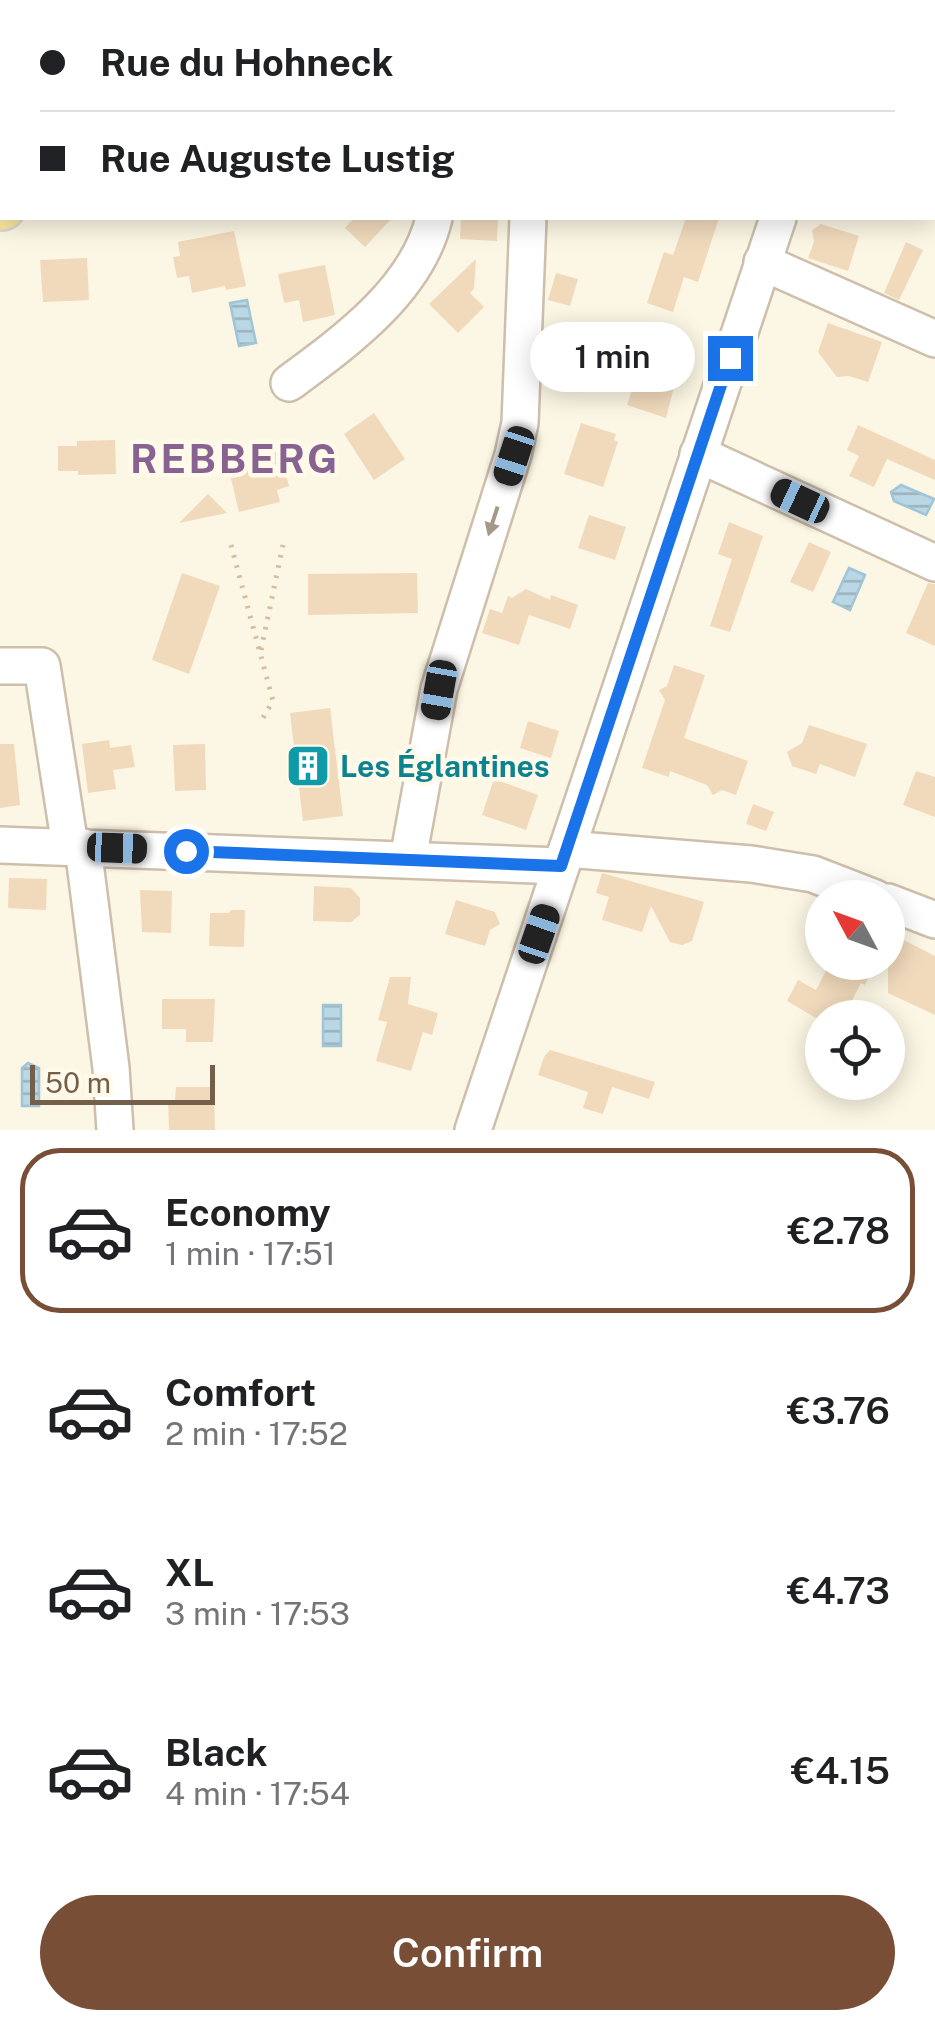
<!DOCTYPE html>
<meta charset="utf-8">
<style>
body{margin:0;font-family:"Public Sans",sans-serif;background:#f2f2f2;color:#202124;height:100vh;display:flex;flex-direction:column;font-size:38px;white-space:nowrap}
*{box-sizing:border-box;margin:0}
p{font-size:32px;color:#757577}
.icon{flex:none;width:55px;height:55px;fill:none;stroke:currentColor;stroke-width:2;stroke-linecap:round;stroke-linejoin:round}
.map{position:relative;height:1130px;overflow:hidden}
.sheet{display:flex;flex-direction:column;background:#fff;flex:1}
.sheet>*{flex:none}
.guide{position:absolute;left:0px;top:0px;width:935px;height:220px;box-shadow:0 5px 25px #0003;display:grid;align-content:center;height:220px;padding:0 40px;background:#fff}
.needle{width:65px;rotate:311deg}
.fabs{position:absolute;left:805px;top:880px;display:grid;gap:20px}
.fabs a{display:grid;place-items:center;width:100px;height:100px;border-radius:50%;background:#fff;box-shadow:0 5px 25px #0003;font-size:50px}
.scale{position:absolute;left:30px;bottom:25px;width:185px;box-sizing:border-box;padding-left:10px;border:5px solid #74604a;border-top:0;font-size:28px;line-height:35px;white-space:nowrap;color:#74604a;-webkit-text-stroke:8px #fffaea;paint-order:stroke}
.end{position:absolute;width:45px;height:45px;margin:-22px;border:12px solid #1a73e8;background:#fff;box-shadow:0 0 0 5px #fff}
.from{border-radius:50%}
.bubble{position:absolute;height:70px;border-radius:35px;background:#fff;box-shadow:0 5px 25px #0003;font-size:32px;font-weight:600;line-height:70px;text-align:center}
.car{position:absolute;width:30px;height:60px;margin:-30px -15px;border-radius:12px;box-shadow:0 0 8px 2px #0007;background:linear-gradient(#222 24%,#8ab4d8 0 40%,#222 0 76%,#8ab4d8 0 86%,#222 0)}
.guide b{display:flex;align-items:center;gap:35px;height:95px;font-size:38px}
.guide b+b{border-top:2px solid #e0e0e0}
.guide i{width:25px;height:25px;background:#202124}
ul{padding:18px 0 0;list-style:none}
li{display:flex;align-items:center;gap:30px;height:165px;margin:0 20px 15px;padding:0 20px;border:5px solid transparent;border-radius:40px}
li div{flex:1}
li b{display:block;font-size:38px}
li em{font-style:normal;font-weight:600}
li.active{border-color:#784e36}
li>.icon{width:90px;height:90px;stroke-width:1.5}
.cta{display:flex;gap:20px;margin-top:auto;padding:20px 40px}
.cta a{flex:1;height:115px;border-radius:60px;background:#784e36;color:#fff;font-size:40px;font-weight:600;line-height:115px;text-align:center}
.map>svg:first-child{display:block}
.water{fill:url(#water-rules);stroke:#9fc5d6;stroke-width:2.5}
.building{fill:#f1dabc}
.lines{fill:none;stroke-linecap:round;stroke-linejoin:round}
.minor-casing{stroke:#cdbfab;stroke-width:40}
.major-casing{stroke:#dbd6d0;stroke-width:50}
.path{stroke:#d5bd9f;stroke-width:5;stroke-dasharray:2.5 8;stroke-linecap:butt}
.minor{stroke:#fff;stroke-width:35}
.major{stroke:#f9e69d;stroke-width:45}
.oneway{fill:#a59889}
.route{stroke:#1a73e8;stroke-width:12}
.labels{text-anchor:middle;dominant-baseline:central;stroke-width:9;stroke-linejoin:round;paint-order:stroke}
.culture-label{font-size:30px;font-weight:bold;fill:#0d838f;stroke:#fffaea;text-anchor:start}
.district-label{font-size:40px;font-weight:bold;letter-spacing:2.5px;fill:#886290;stroke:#fffaea}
</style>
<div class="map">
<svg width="935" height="1130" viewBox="0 0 935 1130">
<defs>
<pattern id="water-rules" width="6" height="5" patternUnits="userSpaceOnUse" patternTransform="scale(2.5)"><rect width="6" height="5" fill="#b9d7e5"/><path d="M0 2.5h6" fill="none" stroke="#9bb2bc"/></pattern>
</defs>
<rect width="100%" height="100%" fill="#fcf6e4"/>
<g class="water">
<path d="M247,300L256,343L239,346L230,303Z"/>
<path d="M901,485L934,499L926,515L894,501L891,492Z"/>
<path d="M849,568L865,575L850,610L833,602Z"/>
<rect x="323" y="1005" width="18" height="41"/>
<path d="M28,1063L39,1068V1106H22V1068Z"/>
</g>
<g class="building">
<path d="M354,218H392L365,247L345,228Z"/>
<path d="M461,218H498L497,241L460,239Z"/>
<path d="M686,218H719L698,282L684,277L673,312L647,303L664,252L673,255Z"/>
<path d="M821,224L859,236L848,271L808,258L814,242L812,230Z"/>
<path d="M234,231L246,286L226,290L225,286L192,293L189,276L177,278L173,257L180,256L178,242Z"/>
<path d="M906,242L923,250L899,300L884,293Z"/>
<path d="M87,258L89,300L43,302L40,260Z"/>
<path d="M476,259L474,289L470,293L484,307L458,333L429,304Z"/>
<path d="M325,265L335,315L303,322L299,300L284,303L278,274Z"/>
<path d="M556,273L578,279L570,306L548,300Z"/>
<path d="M828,323L882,342L868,382L849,376L837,377L818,352Z"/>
<path d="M646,348L681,360L666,418L627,405Z"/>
<path d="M374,413L405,459L374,480L344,434Z"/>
<path d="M581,423L616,434L614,440L618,442L603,487L564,474Z"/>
<path d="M858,425L935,460V480L887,459L874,487L849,476L859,456L847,450Z"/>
<path d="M115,440L116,474L78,475V471H58V446H77V441Z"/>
<path d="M279,448L289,486L277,490L280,502L239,512L228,466L260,458L259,453Z"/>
<path d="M208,494L227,513L179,523Z"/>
<path d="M589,515L626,527L615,560L578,548Z"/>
<path d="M729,522L763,536L730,632L710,626L732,559L718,554Z"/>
<path d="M809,542L831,552L813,592L790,582Z"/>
<path d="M182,573L220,586L189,674L152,660Z"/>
<path d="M417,573L418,613L308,615V574Z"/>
<path d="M928,583L935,584V646L906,633Z"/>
<path d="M526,589L550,600L551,595L578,605L570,629L529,615L519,645L482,633L490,609L502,613L508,596L512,598Z"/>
<path d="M674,665L705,675L684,738L748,761L736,795L722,790L713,795L707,785L670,771L669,777L642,768L665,700L659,690L667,686Z"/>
<path d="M330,708L343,816L303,821L290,713Z"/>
<path d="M528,721L559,731L551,758L520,748Z"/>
<path d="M809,725L867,744L855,777L820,764L816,774L792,766L787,752L802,743Z"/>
<path d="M109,740L110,748L131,745L135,767L113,770L116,789L88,793L82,744Z"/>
<path d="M0,744H14L20,805L0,808Z"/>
<path d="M205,744L206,790L175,791L173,745Z"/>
<path d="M916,771L935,777V817L903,805Z"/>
<path d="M494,779L538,795L526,830L482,815Z"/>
<path d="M753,804L774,812L766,831L746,824Z"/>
<path d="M602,873L704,902L692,941L682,945L670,942L651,906L642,932L602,920L609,897L596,893Z"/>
<path d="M9,878L47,879L46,910L8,908Z"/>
<path d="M314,886L351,888L360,898V915L351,922L313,921Z"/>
<path d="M140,890L172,891L171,933L142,932Z"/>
<path d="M456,900L495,912L500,924L490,930L485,946L445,934Z"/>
<path d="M231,910H245L244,947L209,946L210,913H229Z"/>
<path d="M888,932L935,956V1015L888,993Z"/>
<path d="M826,962H876L865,985L861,983L843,1018H816L787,1001L798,980L816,990L829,965Z"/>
<path d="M390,977H411L408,1004L438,1013L432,1035L423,1032L411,1071L376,1061L387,1022L378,1020Z"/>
<path d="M162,999H215L213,1042H186V1029H162Z"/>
<path d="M550,1050L655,1082L649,1099L612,1087L603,1114L583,1108L588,1092L538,1075L544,1057Z"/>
<path d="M176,1087H210V1091H214L215,1130H169L168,1100H175Z"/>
</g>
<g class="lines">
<defs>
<g id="minor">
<path d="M762,262L935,339"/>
<path d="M289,383C346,341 417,290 434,218"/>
<path d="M698,454L935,563"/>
<path d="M0,666H42L70,846"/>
<path d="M0,845L561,866"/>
<path d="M83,847L111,1068L115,1130"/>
<path d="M567,849L751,864L813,874L875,898"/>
<path d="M408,859L439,689L513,455L520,423L528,218"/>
<path d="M888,902L935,920"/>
<path d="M473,1130L778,218"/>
</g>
<g id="major">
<path d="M860,0L861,2"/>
<path d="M793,2L794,0"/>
<path d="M932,67L935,69"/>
<path d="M0,207H2"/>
</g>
</defs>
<use href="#minor" class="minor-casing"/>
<use href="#major" class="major-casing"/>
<g class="path">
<path d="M231,545L273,701L263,718"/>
<path d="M261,650L283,545"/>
</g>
<use href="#minor" class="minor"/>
<use href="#major" class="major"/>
</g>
<defs><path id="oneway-solid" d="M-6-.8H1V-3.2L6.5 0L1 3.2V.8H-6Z" transform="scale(2.5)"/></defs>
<use class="oneway" href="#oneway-solid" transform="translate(493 521) rotate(108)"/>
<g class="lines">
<path class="route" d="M186,851L561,866L730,358"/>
</g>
<defs>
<symbol id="building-square" viewBox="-11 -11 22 22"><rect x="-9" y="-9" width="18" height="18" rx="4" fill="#0f9aa8" stroke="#fffaea"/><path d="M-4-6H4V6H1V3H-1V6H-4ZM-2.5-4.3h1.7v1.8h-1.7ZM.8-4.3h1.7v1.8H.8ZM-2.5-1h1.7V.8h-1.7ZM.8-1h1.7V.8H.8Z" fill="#fff"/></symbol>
</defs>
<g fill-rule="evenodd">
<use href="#building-square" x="283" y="741" width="50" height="50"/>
</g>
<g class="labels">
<g class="culture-label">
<text x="340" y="766">Les Églantines</text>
</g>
<g class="district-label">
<text x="235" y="458">REBBERG</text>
</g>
</g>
</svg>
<div class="fabs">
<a><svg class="needle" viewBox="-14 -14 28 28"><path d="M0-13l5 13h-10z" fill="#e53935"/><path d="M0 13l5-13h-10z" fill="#757577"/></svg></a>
<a><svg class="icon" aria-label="locate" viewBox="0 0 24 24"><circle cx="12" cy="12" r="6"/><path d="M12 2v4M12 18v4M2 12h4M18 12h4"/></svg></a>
</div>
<div class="scale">50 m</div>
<i class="end from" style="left:186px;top:851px"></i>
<i class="end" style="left:730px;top:358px"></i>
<div class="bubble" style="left:530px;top:322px;width:165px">1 min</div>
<i class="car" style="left:514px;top:456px;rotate:198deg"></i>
<i class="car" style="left:800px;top:501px;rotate:295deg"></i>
<i class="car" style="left:439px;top:690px;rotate:190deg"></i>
<i class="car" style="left:117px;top:848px;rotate:92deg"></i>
<i class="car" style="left:539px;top:934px;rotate:19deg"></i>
<div class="guide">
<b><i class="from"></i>Rue du Hohneck</b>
<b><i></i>Rue Auguste Lustig</b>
</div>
</div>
<section class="sheet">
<ul>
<li class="active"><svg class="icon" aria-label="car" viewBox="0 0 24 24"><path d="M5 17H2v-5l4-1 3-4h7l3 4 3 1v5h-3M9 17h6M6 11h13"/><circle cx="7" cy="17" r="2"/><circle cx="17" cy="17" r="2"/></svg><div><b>Economy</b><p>1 min · 17:51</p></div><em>€2.78</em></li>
<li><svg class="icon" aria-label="car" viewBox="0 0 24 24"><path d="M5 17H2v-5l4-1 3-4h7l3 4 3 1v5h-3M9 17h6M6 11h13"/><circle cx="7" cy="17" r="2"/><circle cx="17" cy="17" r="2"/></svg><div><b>Comfort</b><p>2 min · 17:52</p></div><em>€3.76</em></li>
<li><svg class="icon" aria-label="car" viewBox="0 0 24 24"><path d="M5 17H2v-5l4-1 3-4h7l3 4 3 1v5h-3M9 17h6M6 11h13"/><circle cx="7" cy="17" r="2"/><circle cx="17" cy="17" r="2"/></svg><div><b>XL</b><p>3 min · 17:53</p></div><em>€4.73</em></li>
<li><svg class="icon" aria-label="car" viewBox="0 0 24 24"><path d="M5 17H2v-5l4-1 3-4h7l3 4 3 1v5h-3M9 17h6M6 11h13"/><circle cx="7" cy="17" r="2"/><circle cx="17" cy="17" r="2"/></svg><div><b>Black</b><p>4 min · 17:54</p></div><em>€4.15</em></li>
</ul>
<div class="cta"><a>Confirm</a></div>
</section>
